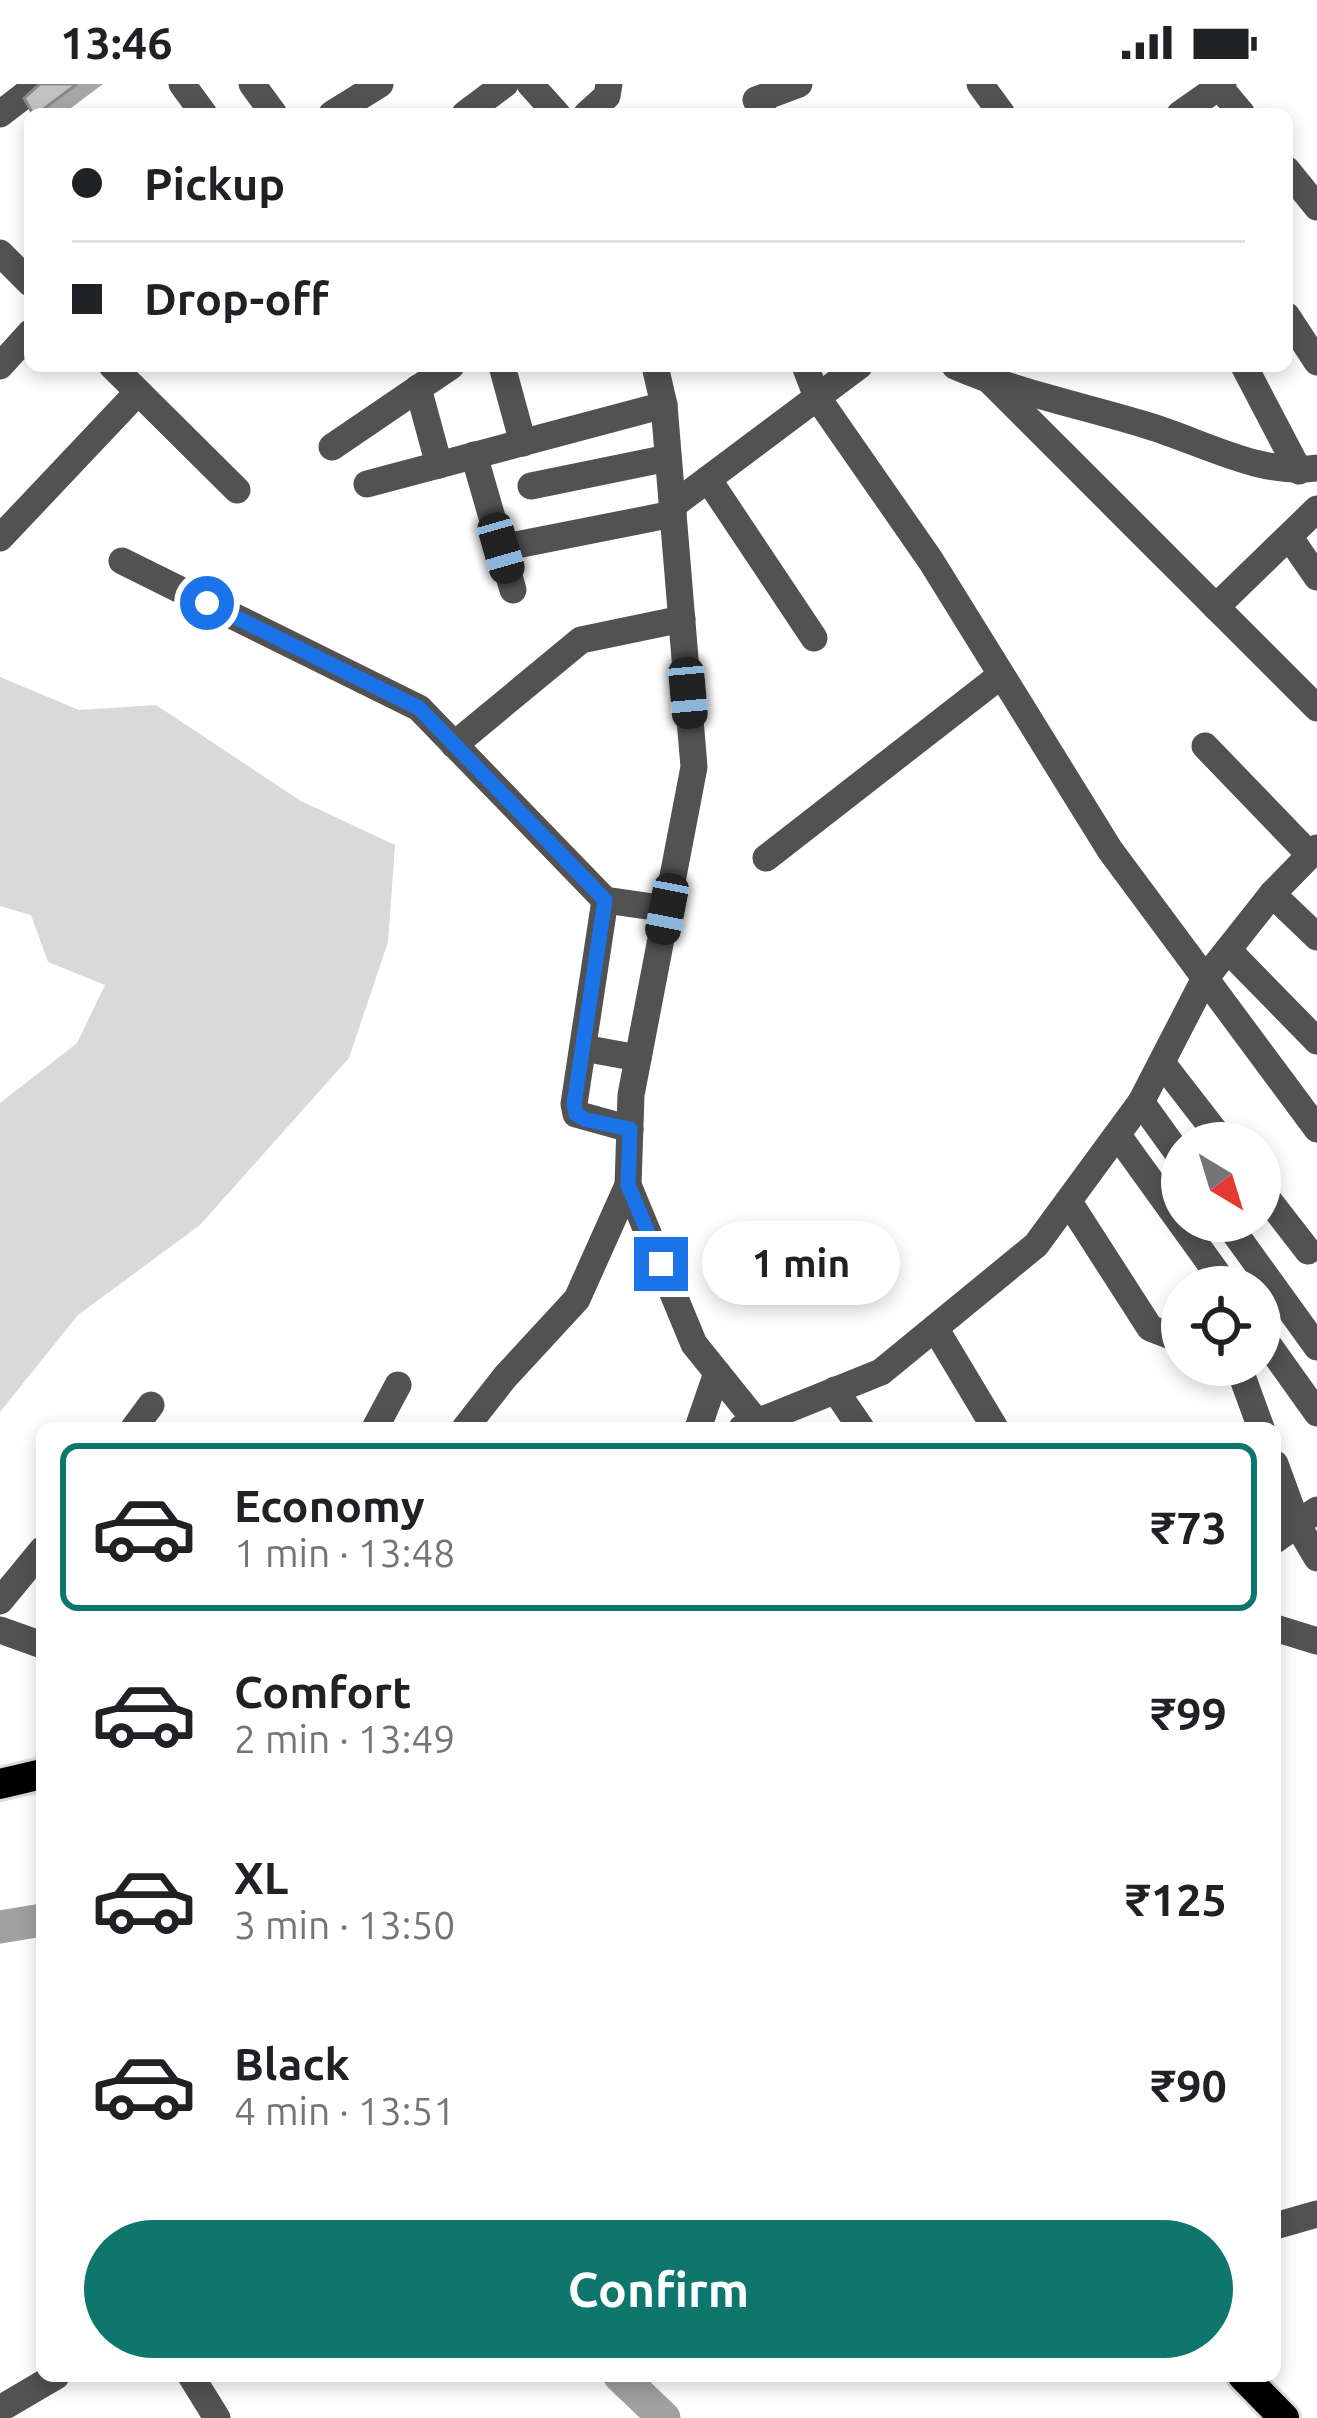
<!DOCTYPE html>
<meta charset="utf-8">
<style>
body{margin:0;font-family:Ubuntu,sans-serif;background:#f2f2f2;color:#202124;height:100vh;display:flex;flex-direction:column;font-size:45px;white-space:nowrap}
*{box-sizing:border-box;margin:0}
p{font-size:39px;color:#757577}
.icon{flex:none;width:66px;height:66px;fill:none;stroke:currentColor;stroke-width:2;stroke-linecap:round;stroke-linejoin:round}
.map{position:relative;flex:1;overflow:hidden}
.panel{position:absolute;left:36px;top:1338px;width:1245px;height:960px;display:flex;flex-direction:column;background:#fff;border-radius:18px;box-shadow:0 6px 18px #0003}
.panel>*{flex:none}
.guide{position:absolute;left:24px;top:24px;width:1269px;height:264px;border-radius:18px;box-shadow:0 6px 18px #0003;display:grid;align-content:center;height:264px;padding:0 48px;background:#fff}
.needle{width:78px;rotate:142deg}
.tools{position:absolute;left:1161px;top:1038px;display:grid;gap:24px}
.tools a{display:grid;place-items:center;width:120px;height:120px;border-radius:50%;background:#fff;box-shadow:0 6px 18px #0003;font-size:60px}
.end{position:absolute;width:54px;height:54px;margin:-27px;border:15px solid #1a73e8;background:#fff;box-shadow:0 0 0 6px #fff}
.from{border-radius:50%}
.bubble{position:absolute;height:84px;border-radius:42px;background:#fff;box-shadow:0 6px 18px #0003;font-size:39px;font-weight:700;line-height:84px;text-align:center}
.car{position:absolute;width:36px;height:72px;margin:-36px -18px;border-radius:15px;box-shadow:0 0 9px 3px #0007;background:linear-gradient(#222 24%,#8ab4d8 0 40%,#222 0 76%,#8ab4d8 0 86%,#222 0)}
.guide b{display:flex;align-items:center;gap:42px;height:114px;font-size:45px}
.guide b+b{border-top:3px solid #e0e0e0}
.guide i{width:30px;height:30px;background:#202124}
ul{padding:21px 0 0;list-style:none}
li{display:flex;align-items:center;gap:36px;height:168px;margin:0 24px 18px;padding:0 24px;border:6px solid transparent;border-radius:18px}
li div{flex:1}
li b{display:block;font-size:45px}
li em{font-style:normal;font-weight:700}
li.on{border-color:#0f766e}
li>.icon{width:108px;height:108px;stroke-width:1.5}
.action{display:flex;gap:24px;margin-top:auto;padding:24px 48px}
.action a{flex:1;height:138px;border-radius:72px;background:#0f766e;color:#fff;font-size:48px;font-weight:700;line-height:138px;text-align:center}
.status{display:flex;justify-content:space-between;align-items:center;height:84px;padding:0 60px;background:#fff;direction:ltr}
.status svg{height:33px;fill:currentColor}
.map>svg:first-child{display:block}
.green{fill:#d9d9d9}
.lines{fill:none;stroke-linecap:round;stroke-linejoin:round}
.river{stroke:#a0a0a0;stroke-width:33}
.major-casing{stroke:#dbdbdb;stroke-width:36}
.minor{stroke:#525252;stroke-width:27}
.major{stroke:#000;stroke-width:30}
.wall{fill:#a7a7a7}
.building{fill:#c2c2c2;stroke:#888;stroke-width:3}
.route{stroke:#1a73e8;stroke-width:15}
</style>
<div class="status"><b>13:46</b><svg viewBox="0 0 49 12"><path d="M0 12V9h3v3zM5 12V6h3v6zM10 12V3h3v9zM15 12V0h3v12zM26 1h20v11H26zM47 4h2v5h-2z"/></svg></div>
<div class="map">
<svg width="1317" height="2334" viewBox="0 0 1317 2334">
<rect width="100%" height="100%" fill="#fff"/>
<path class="green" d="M0,593L79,626L156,621L301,717L395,761L388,858L349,974L200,1141L78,1231L0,1328V1019L77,959L105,901L48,878L31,831L0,822Z"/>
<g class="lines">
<g class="river">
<path d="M0,1843L42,1836"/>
<path d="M620,2292L664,2334"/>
</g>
<defs>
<g id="major">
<path d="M0,1700L42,1690"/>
<path d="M1243,2292L1284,2334"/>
</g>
</defs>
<use href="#major" class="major-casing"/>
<g class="minor">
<path d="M182,0L204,30"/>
<path d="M252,0L274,30"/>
<path d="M530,0L557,30"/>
<path d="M980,0L1002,30"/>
<path d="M1217,0L1242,30"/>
<path d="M0,30L39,0"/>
<path d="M332,30L380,0"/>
<path d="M465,30L505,0"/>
<path d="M587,30L607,12L609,0"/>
<path d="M764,30L756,16L799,0"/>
<path d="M1180,30L1223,0"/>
<path d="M1287,86L1317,123"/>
<path d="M0,169L30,199"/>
<path d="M1287,232L1317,278"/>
<path d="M0,282L30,249"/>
<path d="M112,282L237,406"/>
<path d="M502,282L523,359"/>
<path d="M655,282L664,321L694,683L631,1011L628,1101L694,1260L756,1337"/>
<path d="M805,282L817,313L931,477L1110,766L1317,1045"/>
<path d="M955,282C1017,309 1084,322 1149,342C1202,358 1260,392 1317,384"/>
<path d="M1244,282L1299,387"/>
<path d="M991,298L1317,624"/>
<path d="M418,304L439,381"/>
<path d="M332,363L451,282"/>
<path d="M474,371L513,506"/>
<path d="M708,395L814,554"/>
<path d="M367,400L664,321"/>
<path d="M531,402L668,374"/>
<path d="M672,422L859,282"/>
<path d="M0,454L138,308"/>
<path d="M1290,454L1317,493"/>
<path d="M501,464L673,430"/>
<path d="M122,477L419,624L605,816L667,825"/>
<path d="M1216,523L1317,425"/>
<path d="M454,661L581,556L682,535"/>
<path d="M1205,662L1310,771"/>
<path d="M766,774L1000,592"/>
<path d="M1272,810L1317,853"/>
<path d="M605,816L574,1020L576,1030L630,1045"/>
<path d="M1228,866L1317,957"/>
<path d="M583,964L638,974"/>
<path d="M1162,979L1224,1059"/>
<path d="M1141,1018L1182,1075"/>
<path d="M1119,1053L1227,1203"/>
<path d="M1260,1105L1308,1167"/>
<path d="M1069,1118L1150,1244L1168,1251L1182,1246"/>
<path d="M1226,1137L1317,1263"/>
<path d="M935,1244L995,1344"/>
<path d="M1260,1249L1317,1329"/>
<path d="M1238,1281L1261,1344"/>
<path d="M835,1306L861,1344"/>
<path d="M134,1344L151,1321"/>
<path d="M375,1344L398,1301"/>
<path d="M465,1344L505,1293L577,1215L628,1101"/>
<path d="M698,1344L717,1289"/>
<path d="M742,1344L881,1288L1036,1161L1141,1018L1204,896L1272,810L1317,764"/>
<path d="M1275,1380L1297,1440L1317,1474"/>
<path d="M1275,1456L1317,1426"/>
<path d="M0,1517L42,1466"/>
<path d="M1275,1544L1317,1557"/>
<path d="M0,1546L42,1561"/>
<path d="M1275,2142L1317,2130"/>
<path d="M191,2292L217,2334"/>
<path d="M0,2325L56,2292"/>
</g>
<use href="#major" class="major"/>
</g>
<path class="wall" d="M40,0H103L63,30H33Z"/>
<path class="building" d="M40,0H77L37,30H33L24,14Z"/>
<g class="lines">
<path class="route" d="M207,519L419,624L605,816L574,1020L576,1030L587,1036L630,1045L628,1101L661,1180"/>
</g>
</svg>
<div class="tools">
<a><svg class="needle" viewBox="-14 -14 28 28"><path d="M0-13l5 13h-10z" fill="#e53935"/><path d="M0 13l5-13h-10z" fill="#757577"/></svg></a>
<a><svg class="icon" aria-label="locate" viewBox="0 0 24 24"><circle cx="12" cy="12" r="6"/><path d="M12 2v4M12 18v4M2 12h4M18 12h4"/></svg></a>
</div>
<i class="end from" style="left:207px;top:519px"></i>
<i class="end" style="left:661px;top:1180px"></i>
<div class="bubble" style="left:702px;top:1137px;width:198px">1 min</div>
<i class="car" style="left:501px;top:464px;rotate:164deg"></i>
<i class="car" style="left:688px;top:609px;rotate:175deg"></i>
<i class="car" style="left:667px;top:825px;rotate:191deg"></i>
<div class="guide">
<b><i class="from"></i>Pickup</b>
<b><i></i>Drop-off</b>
</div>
<section class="panel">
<ul>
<li class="on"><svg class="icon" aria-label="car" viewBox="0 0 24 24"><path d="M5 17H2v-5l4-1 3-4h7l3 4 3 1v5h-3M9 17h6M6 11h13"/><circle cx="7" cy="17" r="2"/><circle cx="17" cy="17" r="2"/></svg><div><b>Economy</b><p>1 min · 13:48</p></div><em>₹73</em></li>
<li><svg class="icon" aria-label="car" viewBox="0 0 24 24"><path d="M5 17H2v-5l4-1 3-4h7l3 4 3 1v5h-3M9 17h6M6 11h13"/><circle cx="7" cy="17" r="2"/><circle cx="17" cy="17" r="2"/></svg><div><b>Comfort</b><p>2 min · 13:49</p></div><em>₹99</em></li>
<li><svg class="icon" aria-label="car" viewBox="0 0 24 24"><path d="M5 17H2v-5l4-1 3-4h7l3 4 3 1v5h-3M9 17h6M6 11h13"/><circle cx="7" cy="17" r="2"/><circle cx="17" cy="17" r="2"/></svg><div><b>XL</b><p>3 min · 13:50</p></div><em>₹125</em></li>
<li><svg class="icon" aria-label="car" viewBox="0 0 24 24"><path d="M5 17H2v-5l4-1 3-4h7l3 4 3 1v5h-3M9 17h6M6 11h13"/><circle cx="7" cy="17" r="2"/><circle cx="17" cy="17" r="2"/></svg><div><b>Black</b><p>4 min · 13:51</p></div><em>₹90</em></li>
</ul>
<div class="action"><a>Confirm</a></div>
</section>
</div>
